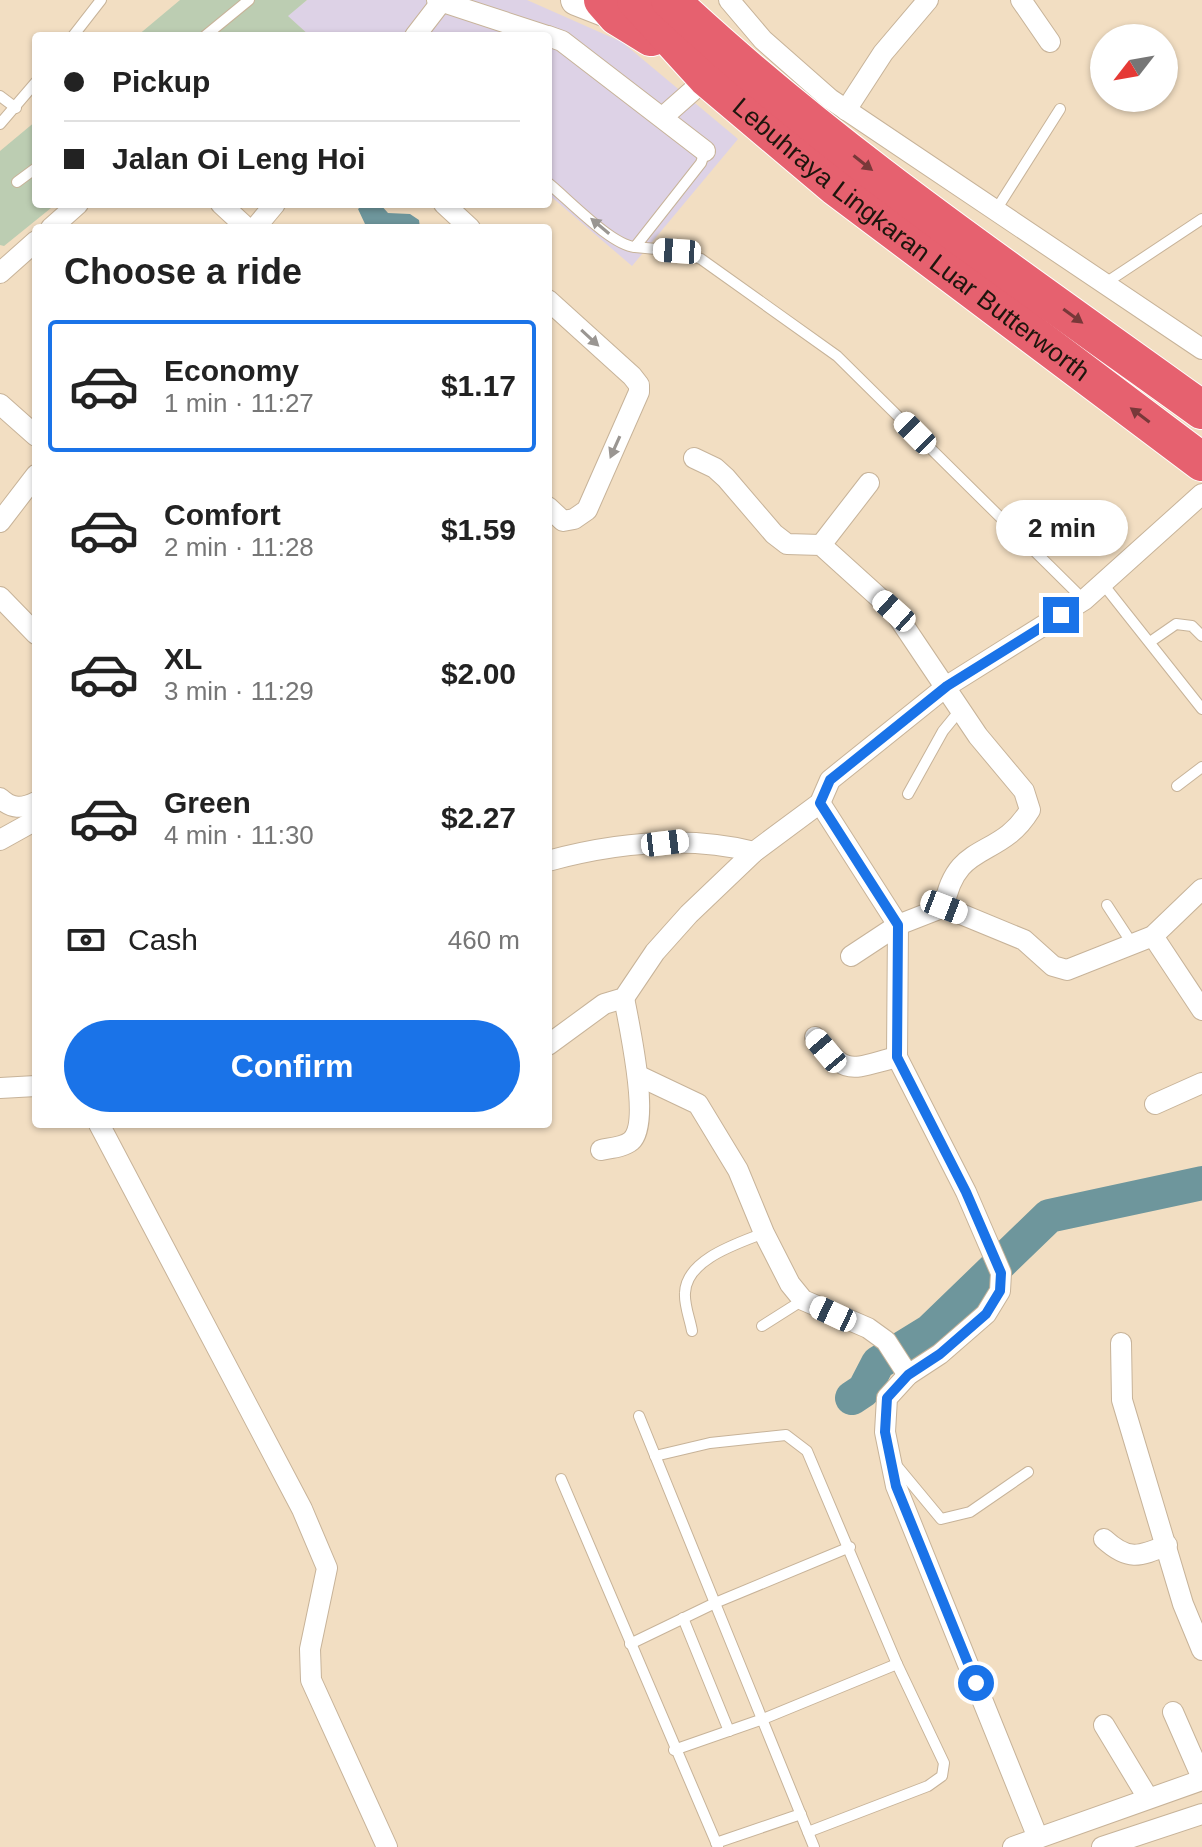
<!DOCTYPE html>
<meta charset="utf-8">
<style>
body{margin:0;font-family:Arial,sans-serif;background:#f6f6f6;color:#222;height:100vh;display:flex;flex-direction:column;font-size:30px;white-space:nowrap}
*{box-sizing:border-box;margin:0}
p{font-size:26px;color:#767676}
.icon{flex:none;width:44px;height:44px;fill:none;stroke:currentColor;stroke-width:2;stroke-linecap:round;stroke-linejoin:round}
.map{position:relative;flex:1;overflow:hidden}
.side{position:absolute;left:32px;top:224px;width:520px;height:904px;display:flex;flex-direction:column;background:#fff;border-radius:8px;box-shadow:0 2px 6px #0004}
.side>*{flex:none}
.top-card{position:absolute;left:32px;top:32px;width:520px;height:176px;border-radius:8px;box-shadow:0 2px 6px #0004;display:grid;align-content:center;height:176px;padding:0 32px;background:#fff}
.needle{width:52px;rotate:239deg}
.buttons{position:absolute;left:1090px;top:24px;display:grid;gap:16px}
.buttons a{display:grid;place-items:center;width:88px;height:88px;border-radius:50%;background:#fff;box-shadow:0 2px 6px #0004;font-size:40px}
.end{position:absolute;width:36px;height:36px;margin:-18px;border:10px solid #1a73e8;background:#fff;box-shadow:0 0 0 4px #fff}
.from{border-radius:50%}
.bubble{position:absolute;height:56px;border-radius:28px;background:#fff;box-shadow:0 2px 6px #0004;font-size:26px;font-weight:600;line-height:56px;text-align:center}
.car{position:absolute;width:24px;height:48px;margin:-24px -12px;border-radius:10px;box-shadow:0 0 6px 2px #0007;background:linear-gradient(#fff 24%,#345 0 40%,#fff 0 76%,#345 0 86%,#fff 0)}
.top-card b{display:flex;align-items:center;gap:28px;height:76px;font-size:30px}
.top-card b+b{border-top:2px solid #e0e0e0}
.top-card i{width:20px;height:20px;background:#222}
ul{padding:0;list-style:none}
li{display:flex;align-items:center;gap:24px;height:132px;margin:0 16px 12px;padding:0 16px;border:4px solid transparent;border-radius:8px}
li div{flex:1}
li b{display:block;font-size:30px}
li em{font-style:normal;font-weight:600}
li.active{border-color:#1a73e8}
li>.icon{width:72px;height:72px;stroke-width:1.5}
h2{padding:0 32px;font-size:36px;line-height:96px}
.pay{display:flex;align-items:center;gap:20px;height:88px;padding:0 32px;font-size:30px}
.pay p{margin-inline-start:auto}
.action{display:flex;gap:16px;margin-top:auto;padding:16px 32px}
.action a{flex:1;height:92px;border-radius:48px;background:#1a73e8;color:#fff;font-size:32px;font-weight:600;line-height:92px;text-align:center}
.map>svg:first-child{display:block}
.commercial{fill:#ddd2e6}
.green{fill:#bccdb2}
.water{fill:#6e969c}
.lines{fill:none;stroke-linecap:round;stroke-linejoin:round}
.river{stroke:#6e969c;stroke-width:34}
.service-casing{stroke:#c7b399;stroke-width:12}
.minor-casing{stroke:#c7b399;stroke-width:22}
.secondary-casing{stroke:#c7b399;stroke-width:32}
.motorway-casing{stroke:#fff;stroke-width:40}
.service{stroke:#fff;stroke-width:10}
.minor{stroke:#fff;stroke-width:20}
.secondary{stroke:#fff;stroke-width:30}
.motorway{stroke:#e6616f;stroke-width:38}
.oneway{fill:#783839}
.oneway2{fill:#9a9692}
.route{stroke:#1a73e8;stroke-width:10}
.labels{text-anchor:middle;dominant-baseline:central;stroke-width:6;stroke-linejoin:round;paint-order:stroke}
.street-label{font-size:26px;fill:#1e160d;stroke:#fcebd5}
</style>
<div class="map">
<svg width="1202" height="1847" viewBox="0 0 1202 1847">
<rect width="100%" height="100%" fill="#f2dec2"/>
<path class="commercial" d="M307,0H527L622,42L738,139L632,266L548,194V36H310L287,16Z"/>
<g class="green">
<path d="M180,0H307L288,16L310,36H137Z"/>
<path d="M36,121V204H56L4,246L0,245V151Z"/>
</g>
<path class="water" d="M364,204H380L388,213L410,214L419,220L420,228L372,227L365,224L358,209Z"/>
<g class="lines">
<path class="river" d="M852,1398L864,1390L878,1363L930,1331L1049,1216L1202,1183"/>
<defs>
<g id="service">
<path d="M73,36L101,0"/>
<path d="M205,36L249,0"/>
<path d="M0,96L16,108"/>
<path d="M0,124L36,82"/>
<path d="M17,182L36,168"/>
<path d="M548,183C568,199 611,245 635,247L701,163L705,151"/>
<path d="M996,210L1060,109"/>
<path d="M635,247L677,251L701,259L837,356L1084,600"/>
<path d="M1104,284L1202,219"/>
<path d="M1103,584L1202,709"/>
<path d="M1150,642L1176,624L1192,626L1202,636"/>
<path d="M1177,786L1202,767"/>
<path d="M908,794L943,731L961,709"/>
<path d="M1107,905L1133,945"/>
<path d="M762,1326L803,1300"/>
<path d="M692,1331C690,1319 684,1305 685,1293C686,1259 739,1243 764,1233"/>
<path d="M639,1416L814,1847"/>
<path d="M655,1456L710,1443L786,1435L807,1451L897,1664L944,1763L942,1776L928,1786L808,1832"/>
<path d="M897,1466L941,1519L970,1512L1028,1472"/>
<path d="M561,1479L718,1847"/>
<path d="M683,1618L729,1731"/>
<path d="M630,1644L715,1603L850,1547"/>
<path d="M674,1750L763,1719L897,1664"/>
<path d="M716,1843L801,1814"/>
</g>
<g id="minor">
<path d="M437,0L547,36"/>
<path d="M729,0L763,40L830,99L1202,349"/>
<path d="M1021,0L1050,42"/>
<path d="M415,36L442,1"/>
<path d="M548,36L562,41L705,151"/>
<path d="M846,110L883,53L928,0"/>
<path d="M664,116L707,78"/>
<path d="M221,204L247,228"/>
<path d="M444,204L470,228"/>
<path d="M51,228L78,204"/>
<path d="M255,228L275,204"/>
<path d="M0,273L36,241"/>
<path d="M548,300L632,376L639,385V392L587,510L574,519L563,521L548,507"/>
<path d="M0,404L36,436"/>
<path d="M694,458L715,468L726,478L774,534L787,544L821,545L894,611L978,736L1024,791L1030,810C999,861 956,839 944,907L898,925L851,956"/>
<path d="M0,522L36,475"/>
<path d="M821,545L869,483"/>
<path d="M0,597L36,634"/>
<path d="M0,798C12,809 22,809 36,802"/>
<path d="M820,803L898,925L897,1057L966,1192L1001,1273L1000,1291L986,1314L940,1354L908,1375L887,1398L885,1432L896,1486L1038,1838"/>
<path d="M0,840L36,820"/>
<path d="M548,861C615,843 687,835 754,852"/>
<path d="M944,907L1024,940L1053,966L1067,970L1153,936L1202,889"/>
<path d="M1153,936L1202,1010"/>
<path d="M815,1037C848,1077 849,1069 897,1057"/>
<path d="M548,1045L604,1004L624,998L655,952L689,914L754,852L820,803L830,780L947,686L1084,600L1202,494"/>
<path d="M639,1076L698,1104L738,1170L764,1233L790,1284L803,1300L868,1328L886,1341L908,1375"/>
<path d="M0,1088L36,1086"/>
<path d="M1155,1104L1202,1083"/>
<path d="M99,1124L302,1509L327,1568L310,1649L311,1680L387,1847"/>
<path d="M601,1150C610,1148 624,1147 631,1141C651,1124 629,1024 624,998"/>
<path d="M1121,1343L1122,1400L1183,1604L1202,1650"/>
<path d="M1104,1539C1128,1561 1139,1557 1167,1545"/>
<path d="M1173,1712L1202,1778"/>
<path d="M1104,1725L1148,1798"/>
<path d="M1013,1847L1202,1780"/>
<path d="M1102,1847L1202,1814"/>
</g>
<path id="secondary" d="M576,0L617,16"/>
<g id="motorway">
<path d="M603,0L617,16L651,37"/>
<path id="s1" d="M636,0L707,78L835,186L1202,462"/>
<path d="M670,0C833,153 1021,279 1202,410"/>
</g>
</defs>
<use href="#service" class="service-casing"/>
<use href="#minor" class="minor-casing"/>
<use href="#secondary" class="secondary-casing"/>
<use href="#motorway" class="motorway-casing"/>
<use href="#service" class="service"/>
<use href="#minor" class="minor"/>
<use href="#secondary" class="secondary"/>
<use href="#motorway" class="motorway"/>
</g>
<defs><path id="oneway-solid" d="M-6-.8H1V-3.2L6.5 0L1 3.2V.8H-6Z" transform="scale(2)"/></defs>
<g class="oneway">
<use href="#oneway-solid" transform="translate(863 163) rotate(38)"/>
<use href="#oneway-solid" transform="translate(1073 316) rotate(36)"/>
<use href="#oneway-solid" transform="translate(1140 415) rotate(-143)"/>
</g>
<g class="oneway2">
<use href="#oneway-solid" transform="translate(600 226) rotate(-140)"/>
<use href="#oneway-solid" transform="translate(590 338) rotate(43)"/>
<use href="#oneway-solid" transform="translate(615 447) rotate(114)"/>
</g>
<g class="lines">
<path class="route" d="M976,1683L896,1486L885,1432L887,1398L908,1375L940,1354L986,1314L1000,1291L1001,1273L966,1192L897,1057L898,925L820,803L830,780L947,686L1061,615"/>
</g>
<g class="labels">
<g class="street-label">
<text stroke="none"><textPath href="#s1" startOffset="366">Lebuhraya Lingkaran Luar Butterworth</textPath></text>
</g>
</g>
</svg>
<div class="buttons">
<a><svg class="needle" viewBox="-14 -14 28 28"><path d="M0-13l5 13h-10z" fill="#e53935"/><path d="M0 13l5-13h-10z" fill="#767676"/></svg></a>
</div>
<i class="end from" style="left:976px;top:1683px"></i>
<i class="end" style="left:1061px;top:615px"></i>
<div class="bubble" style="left:996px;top:500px;width:132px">2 min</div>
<i class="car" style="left:677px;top:251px;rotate:274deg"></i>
<i class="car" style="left:915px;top:433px;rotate:315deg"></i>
<i class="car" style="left:894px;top:611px;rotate:312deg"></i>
<i class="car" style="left:665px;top:843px;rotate:83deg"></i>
<i class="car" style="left:944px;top:907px;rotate:111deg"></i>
<i class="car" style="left:826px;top:1051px;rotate:320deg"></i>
<i class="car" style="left:833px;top:1314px;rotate:295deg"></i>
<div class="top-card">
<b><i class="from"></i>Pickup</b>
<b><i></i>Jalan Oi Leng Hoi</b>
</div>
<section class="side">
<h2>Choose a ride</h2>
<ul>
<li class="active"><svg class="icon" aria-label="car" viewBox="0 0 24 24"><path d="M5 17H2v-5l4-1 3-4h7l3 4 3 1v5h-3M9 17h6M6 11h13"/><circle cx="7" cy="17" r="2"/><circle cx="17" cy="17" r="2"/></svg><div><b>Economy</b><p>1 min · 11:27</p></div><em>$1.17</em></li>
<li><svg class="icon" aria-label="car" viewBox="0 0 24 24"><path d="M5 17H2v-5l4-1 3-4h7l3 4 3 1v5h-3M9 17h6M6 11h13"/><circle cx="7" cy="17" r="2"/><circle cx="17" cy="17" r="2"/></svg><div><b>Comfort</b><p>2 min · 11:28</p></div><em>$1.59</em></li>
<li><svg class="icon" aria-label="car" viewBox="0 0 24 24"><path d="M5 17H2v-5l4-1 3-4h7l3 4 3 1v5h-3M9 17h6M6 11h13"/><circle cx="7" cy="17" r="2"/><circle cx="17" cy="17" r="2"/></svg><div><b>XL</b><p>3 min · 11:29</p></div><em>$2.00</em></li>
<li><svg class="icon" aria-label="car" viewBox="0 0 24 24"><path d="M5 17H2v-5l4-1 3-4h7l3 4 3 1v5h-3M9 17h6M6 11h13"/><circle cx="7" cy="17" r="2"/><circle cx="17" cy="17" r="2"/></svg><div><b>Green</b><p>4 min · 11:30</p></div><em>$2.27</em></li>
</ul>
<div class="pay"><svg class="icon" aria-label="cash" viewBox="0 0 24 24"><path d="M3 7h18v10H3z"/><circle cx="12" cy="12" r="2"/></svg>Cash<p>460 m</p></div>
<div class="action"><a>Confirm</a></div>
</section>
</div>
